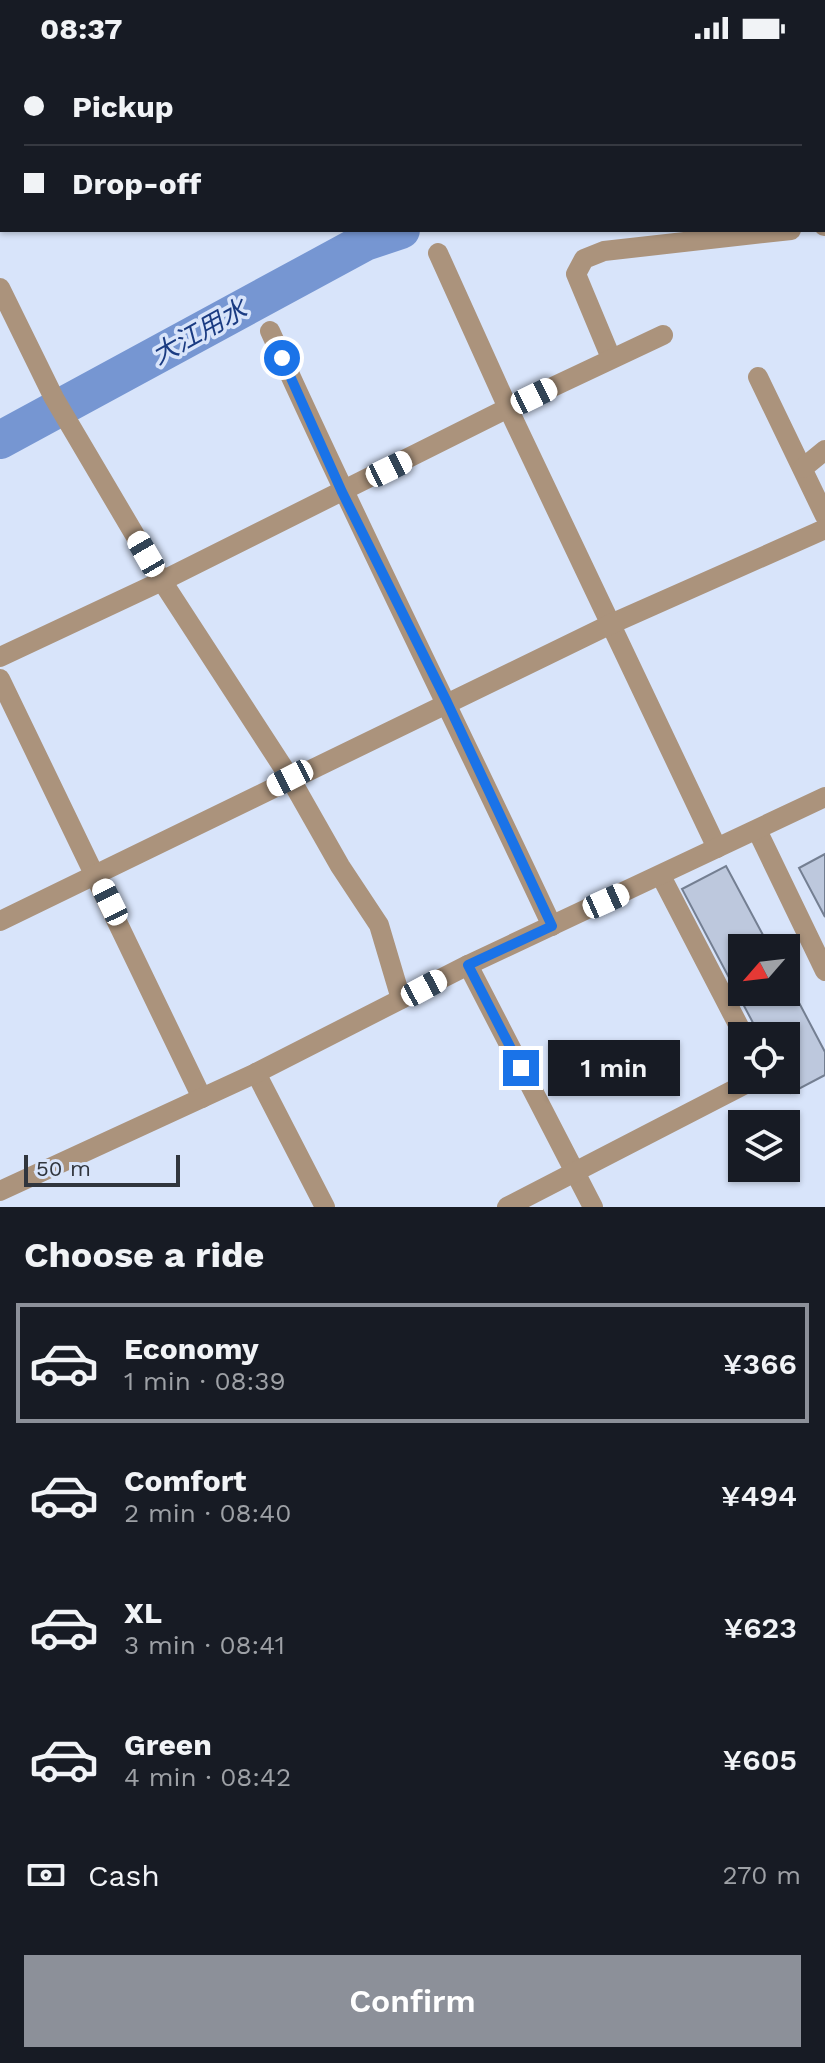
<!DOCTYPE html>
<meta charset="utf-8">
<style>
body{margin:0;font-family:"Work Sans","Noto Sans JP",sans-serif;background:#242831;color:#f1f3f6;height:100vh;display:flex;flex-direction:column;font-size:30px;white-space:nowrap}
*{box-sizing:border-box;margin:0}
p{font-size:26px;color:#9ea1a6}
.icon{flex:none;width:44px;height:44px;fill:none;stroke:currentColor;stroke-width:2;stroke-linecap:round;stroke-linejoin:round}
.map{position:relative;height:1151px;overflow:hidden}
.panel{display:flex;flex-direction:column;background:#171b24;flex:1}
.panel>*{flex:none}
.banner{position:absolute;left:0px;top:0px;width:826px;height:176px;box-shadow:0 2px 6px #0004;display:grid;align-content:center;height:176px;padding:0 24px;background:#171b24}
.needle{width:52px;rotate:242deg}
.controls{position:absolute;left:728px;top:878px;display:grid;gap:16px}
.controls a{display:grid;place-items:center;width:72px;height:72px;border-radius:0px;background:#171b24;box-shadow:0 2px 6px #0004;font-size:40px}
.scale{position:absolute;left:24px;bottom:20px;width:156px;box-sizing:border-box;padding-left:8px;border:4px solid #30353d;border-top:0;font-size:22px;line-height:28px;white-space:nowrap;color:#30353d;-webkit-text-stroke:6px #d8e4fa;paint-order:stroke}
.end{position:absolute;width:36px;height:36px;margin:-18px;border:10px solid #1a73e8;background:#fff;box-shadow:0 0 0 4px #fff}
.from{border-radius:50%}
.bubble{position:absolute;height:56px;border-radius:0px;background:#171b24;box-shadow:0 2px 6px #0004;font-size:26px;font-weight:600;line-height:56px;text-align:center}
.car{position:absolute;width:24px;height:48px;margin:-24px -12px;border-radius:10px;box-shadow:0 0 6px 2px #0007;background:linear-gradient(#fff 24%,#345 0 40%,#fff 0 76%,#345 0 86%,#fff 0)}
.banner b{display:flex;align-items:center;gap:28px;height:76px;font-size:30px}
.banner b+b{border-top:2px solid #363941}
.banner i{width:20px;height:20px;background:#f1f3f6}
ul{padding:0;list-style:none}
li{display:flex;align-items:center;gap:24px;height:120px;margin:0 16px 12px;padding:0 8px;border:4px solid transparent;border-radius:0px}
li div{flex:1}
li b{display:block;font-size:30px}
li em{font-style:normal;font-weight:600}
li.active{border-color:#8c9099}
li>.icon{width:72px;height:72px;stroke-width:1.5}
h2{padding:0 24px;font-size:36px;line-height:96px}
.pay{display:flex;align-items:center;gap:20px;height:88px;padding:0 24px;font-size:30px}
.pay p{margin-inline-start:auto}
.primary-button{display:flex;gap:16px;margin-top:auto;padding:16px 24px}
.primary-button a{flex:1;height:92px;border-radius:0px;background:#8c9099;color:#fff;font-size:32px;font-weight:600;line-height:92px;text-align:center}
.status{display:flex;justify-content:space-between;align-items:center;height:56px;padding:0 40px;background:#171b24;direction:ltr}
.status svg{height:22px;fill:currentColor}
.map>svg:first-child{display:block}
.lines{fill:none;stroke-linecap:round;stroke-linejoin:round}
.river{stroke:#7696d2;stroke-width:38}
.building{fill:#bdc8dd;stroke:#747f92;stroke-width:2}
.minor{stroke:#ab937c;stroke-width:20}
.tertiary{stroke:#ab937c;stroke-width:20}
.route{stroke:#1a73e8;stroke-width:10}
.labels{text-anchor:middle;dominant-baseline:central;stroke-width:7;stroke-linejoin:round;paint-order:stroke}
.water-label{font-size:26px;font-style:italic;fill:#1a3b82;stroke:#d8e4fa}
</style>
<div class="status"><b>08:37</b><svg viewBox="0 0 49 12"><path d="M0 12V9h3v3zM5 12V6h3v6zM10 12V3h3v9zM15 12V0h3v12zM26 1h20v11H26zM47 4h2v5h-2z"/></svg></div>
<div class="map">
<svg width="825" height="1151" viewBox="0 0 825 1151">
<rect width="100%" height="100%" fill="#d8e4fa"/>
<g class="lines">
<path class="river" d="M0,384L365,186L401,174"/>
</g>
<g class="building">
<path d="M825,798V861L799,812Z"/>
<path d="M726,810L770,892H742V936H786V922L825,996V1019L791,1037L784,1024H786V980H760L682,833Z"/>
</g>
<g class="lines">
<g class="minor">
<path d="M258,0L259,2"/>
<path d="M772,0L773,2"/>
<path d="M294,2L299,0"/>
<path d="M517,2V0"/>
<path d="M824,71L825,72"/>
<path d="M0,126L2,125"/>
<path d="M824,170H825"/>
<path d="M438,197L508,352L717,792"/>
<path d="M0,232L54,342L162,525L290,722L340,810L379,869L401,943"/>
<path d="M270,275C360,475 459,671 552,870"/>
<path d="M611,302L576,218L584,203L604,195L791,174"/>
<path d="M758,321L825,460"/>
<path d="M803,412L825,394"/>
<path d="M0,601L162,525L508,352L663,279"/>
<path d="M0,623L202,1042"/>
<path d="M757,774L825,915"/>
<path d="M661,820L744,980"/>
<path d="M0,865L611,568L825,473"/>
<path d="M468,909L593,1151"/>
<path d="M256,1017L325,1151"/>
<path d="M507,1151L753,1024"/>
</g>
<path class="tertiary" d="M0,1135L256,1017L468,909L825,741"/>
</g>
<g class="lines">
<path class="route" d="M282,302L342,436L447,646L552,870L468,909L521,1012"/>
</g>
<g class="labels">
<g class="water-label">
<text transform="translate(199 276) rotate(-29)">大江用水</text>
</g>
</g>
</svg>
<div class="controls">
<a><svg class="needle" viewBox="-14 -14 28 28"><path d="M0-13l5 13h-10z" fill="#e53935"/><path d="M0 13l5-13h-10z" fill="#9ea1a6"/></svg></a>
<a><svg class="icon" aria-label="locate" viewBox="0 0 24 24"><circle cx="12" cy="12" r="6"/><path d="M12 2v4M12 18v4M2 12h4M18 12h4"/></svg></a>
<a><svg class="icon" aria-label="layers" viewBox="0 0 24 24"><path d="M12 4l9 5-9 5-9-5zM3 14l9 5 9-5"/></svg></a>
</div>
<div class="scale">50 m</div>
<i class="end from" style="left:282px;top:302px"></i>
<i class="end" style="left:521px;top:1012px"></i>
<div class="bubble" style="left:548px;top:984px;width:132px">1 min</div>
<i class="car" style="left:534px;top:340px;rotate:64deg"></i>
<i class="car" style="left:389px;top:413px;rotate:64deg"></i>
<i class="car" style="left:146px;top:498px;rotate:330deg"></i>
<i class="car" style="left:290px;top:722px;rotate:243deg"></i>
<i class="car" style="left:606px;top:845px;rotate:66deg"></i>
<i class="car" style="left:110px;top:846px;rotate:334deg"></i>
<i class="car" style="left:424px;top:932px;rotate:62deg"></i>
<div class="banner">
<b><i class="from"></i>Pickup</b>
<b><i></i>Drop-off</b>
</div>
</div>
<section class="panel">
<h2>Choose a ride</h2>
<ul>
<li class="active"><svg class="icon" aria-label="car" viewBox="0 0 24 24"><path d="M5 17H2v-5l4-1 3-4h7l3 4 3 1v5h-3M9 17h6M6 11h13"/><circle cx="7" cy="17" r="2"/><circle cx="17" cy="17" r="2"/></svg><div><b>Economy</b><p>1 min · 08:39</p></div><em>¥366</em></li>
<li><svg class="icon" aria-label="car" viewBox="0 0 24 24"><path d="M5 17H2v-5l4-1 3-4h7l3 4 3 1v5h-3M9 17h6M6 11h13"/><circle cx="7" cy="17" r="2"/><circle cx="17" cy="17" r="2"/></svg><div><b>Comfort</b><p>2 min · 08:40</p></div><em>¥494</em></li>
<li><svg class="icon" aria-label="car" viewBox="0 0 24 24"><path d="M5 17H2v-5l4-1 3-4h7l3 4 3 1v5h-3M9 17h6M6 11h13"/><circle cx="7" cy="17" r="2"/><circle cx="17" cy="17" r="2"/></svg><div><b>XL</b><p>3 min · 08:41</p></div><em>¥623</em></li>
<li><svg class="icon" aria-label="car" viewBox="0 0 24 24"><path d="M5 17H2v-5l4-1 3-4h7l3 4 3 1v5h-3M9 17h6M6 11h13"/><circle cx="7" cy="17" r="2"/><circle cx="17" cy="17" r="2"/></svg><div><b>Green</b><p>4 min · 08:42</p></div><em>¥605</em></li>
</ul>
<div class="pay"><svg class="icon" aria-label="cash" viewBox="0 0 24 24"><path d="M3 7h18v10H3z"/><circle cx="12" cy="12" r="2"/></svg>Cash<p>270 m</p></div>
<div class="primary-button"><a>Confirm</a></div>
</section>
